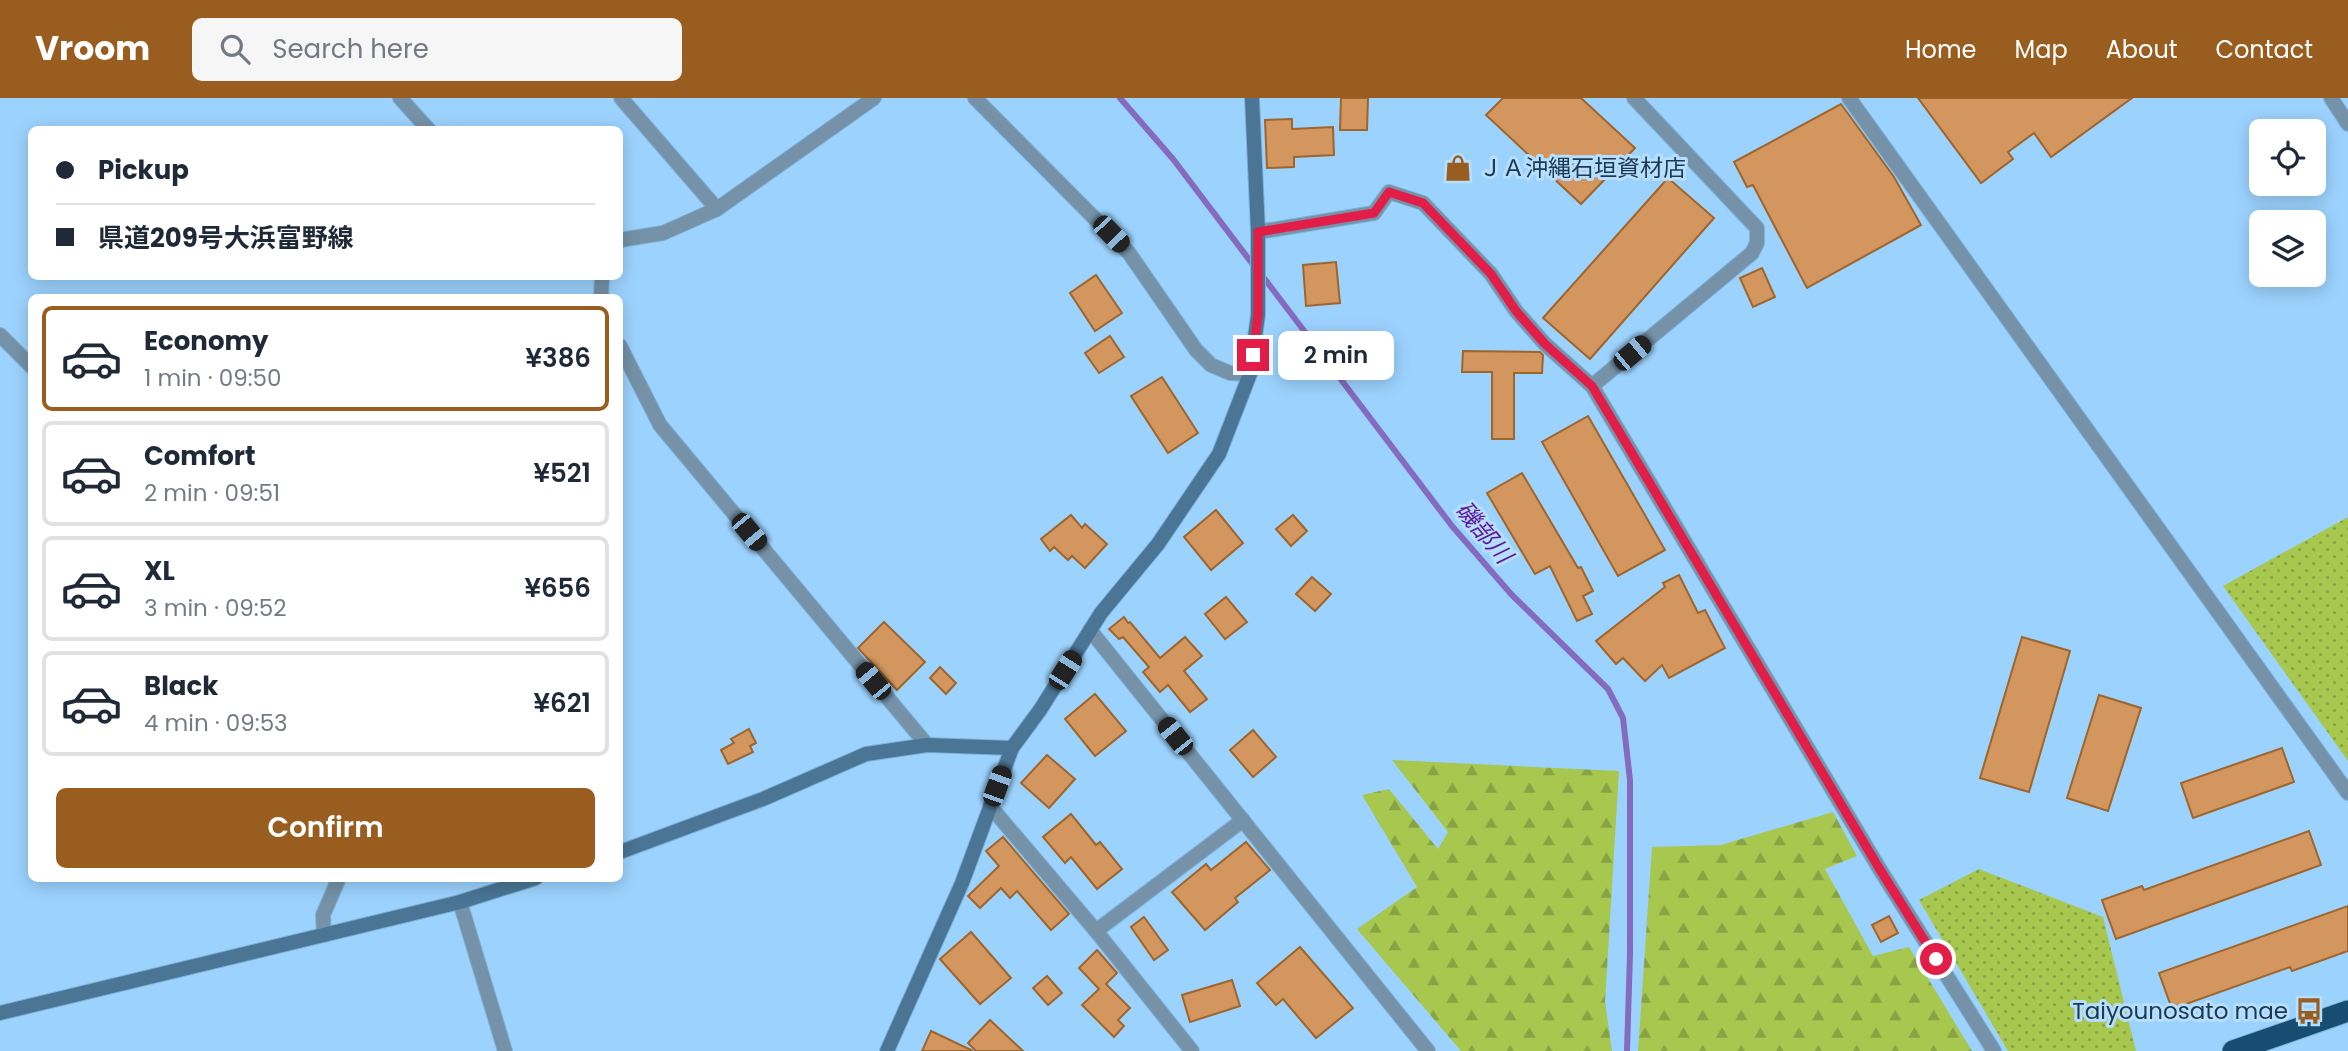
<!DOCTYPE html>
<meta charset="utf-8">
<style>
body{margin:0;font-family:Poppins,"Noto Sans JP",sans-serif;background:#f6f6f7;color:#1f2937;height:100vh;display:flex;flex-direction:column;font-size:26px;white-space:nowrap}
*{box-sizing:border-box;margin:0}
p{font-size:23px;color:#747a83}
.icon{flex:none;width:38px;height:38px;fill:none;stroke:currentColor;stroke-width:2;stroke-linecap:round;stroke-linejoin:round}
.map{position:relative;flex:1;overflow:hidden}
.sheet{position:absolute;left:28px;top:196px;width:595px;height:588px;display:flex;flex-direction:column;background:#fff;border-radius:10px;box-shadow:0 4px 18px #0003}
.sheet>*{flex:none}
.top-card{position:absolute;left:28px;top:28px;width:595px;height:154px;border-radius:10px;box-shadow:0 4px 18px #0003;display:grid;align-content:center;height:154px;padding:0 28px;background:#fff}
.fabs{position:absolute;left:2249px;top:21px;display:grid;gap:14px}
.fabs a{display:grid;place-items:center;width:77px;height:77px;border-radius:10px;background:#fff;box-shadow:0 4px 18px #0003;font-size:35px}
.end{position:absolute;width:32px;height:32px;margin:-16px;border:9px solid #e11d48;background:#fff;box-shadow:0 0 0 4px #fff}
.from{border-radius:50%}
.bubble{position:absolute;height:49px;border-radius:10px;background:#fff;box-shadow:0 4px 18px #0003;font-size:23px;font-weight:600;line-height:49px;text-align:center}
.car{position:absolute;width:21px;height:42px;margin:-21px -10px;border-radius:9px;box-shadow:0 0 5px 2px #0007;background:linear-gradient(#222 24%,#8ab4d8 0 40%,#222 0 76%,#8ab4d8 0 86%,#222 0)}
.top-card b{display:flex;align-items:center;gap:24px;height:66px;font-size:26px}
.top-card b+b{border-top:2px solid #e0e1e3}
.top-card i{width:18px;height:18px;background:#1f2937}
ul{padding:12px 0 0;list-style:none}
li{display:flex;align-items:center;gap:21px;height:105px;margin:0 14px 10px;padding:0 14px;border:4px solid #e0e1e3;border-radius:10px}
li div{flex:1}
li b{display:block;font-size:26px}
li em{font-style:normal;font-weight:600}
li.active{border-color:#995e1f}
li>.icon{width:63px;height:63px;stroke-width:1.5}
.button{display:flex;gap:14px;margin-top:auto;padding:14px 28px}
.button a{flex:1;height:80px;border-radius:10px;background:#995e1f;color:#fff;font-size:28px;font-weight:600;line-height:80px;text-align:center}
header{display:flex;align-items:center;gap:42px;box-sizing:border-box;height:98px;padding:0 35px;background:#995e1f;color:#fff}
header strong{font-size:33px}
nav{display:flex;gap:38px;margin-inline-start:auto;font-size:24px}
.search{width:490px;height:63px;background:#f6f6f7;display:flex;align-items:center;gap:18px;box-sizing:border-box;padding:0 24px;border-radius:10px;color:#747a83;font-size:26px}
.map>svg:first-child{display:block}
.grass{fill:url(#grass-dots)}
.forest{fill:url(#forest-firs)}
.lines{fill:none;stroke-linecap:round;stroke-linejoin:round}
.stream{stroke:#846bbf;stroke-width:6}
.building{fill:#d3965e;stroke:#9e652c;stroke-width:2}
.street-casing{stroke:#80b1d7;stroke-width:16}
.secondary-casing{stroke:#80b1d7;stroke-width:16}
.highway-casing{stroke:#80b1d7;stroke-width:23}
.street{stroke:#7592a8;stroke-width:14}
.secondary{stroke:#4a7595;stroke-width:14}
.highway{stroke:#164d71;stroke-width:21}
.route{stroke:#e11d48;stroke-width:9}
.labels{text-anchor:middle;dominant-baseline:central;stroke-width:6;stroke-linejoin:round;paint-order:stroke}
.poi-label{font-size:23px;fill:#1c394e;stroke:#b6deff;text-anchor:start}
.water-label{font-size:24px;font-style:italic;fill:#5e159a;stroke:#b6deff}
</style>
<header>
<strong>Vroom</strong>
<div class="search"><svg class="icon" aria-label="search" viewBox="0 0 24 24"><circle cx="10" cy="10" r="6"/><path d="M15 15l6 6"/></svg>Search here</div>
<nav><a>Home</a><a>Map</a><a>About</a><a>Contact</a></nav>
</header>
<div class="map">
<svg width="2348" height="953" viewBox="0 0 2348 953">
<defs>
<pattern id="grass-dots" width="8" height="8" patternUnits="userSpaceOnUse" patternTransform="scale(1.75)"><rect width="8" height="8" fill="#a7c74f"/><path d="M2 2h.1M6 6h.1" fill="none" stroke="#87a344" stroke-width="1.8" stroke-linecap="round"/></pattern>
<pattern id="forest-firs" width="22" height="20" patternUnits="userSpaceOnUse" patternTransform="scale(1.75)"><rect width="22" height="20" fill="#a7c74f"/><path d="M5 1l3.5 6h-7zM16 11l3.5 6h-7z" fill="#87a344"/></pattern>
</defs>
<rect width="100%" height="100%" fill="#9cd3fe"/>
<g class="grass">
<path d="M2348,419V663L2223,488Z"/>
<path d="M1979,771L2103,819L2136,953H2008L1919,802Z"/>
</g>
<g class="forest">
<path d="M1392,662L1619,673L1605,904L1612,953H1461L1357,831L1417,789L1362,697L1389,691L1438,751L1448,734Z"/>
<path d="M1833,714L1857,758L1825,771L1873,858L1909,849L1972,953H1638L1652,749L1721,747Z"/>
</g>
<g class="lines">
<g class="stream">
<path d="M1120,0L1173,61L1254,168"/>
<path d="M1261,176L1452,428L1511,496L1608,591L1623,620L1630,682V856L1627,953"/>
</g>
</g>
<g class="building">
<path d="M1341,0H1368L1367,32H1340Z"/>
<path d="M1503,0H1581L1635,50L1581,106L1486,17Z"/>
<path d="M1918,0H2132L2051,59L2034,35L2008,54L2013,61L1981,85Z"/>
<path d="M1841,6L1894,79L1921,127L1807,190L1753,87L1747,89L1734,64Z"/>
<path d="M1292,21V31L1333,29L1334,57L1294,59V69L1267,70L1265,22Z"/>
<path d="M1668,80L1714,120L1590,261L1543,220Z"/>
<path d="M1336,164L1340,205L1306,208L1303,167Z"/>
<path d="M1762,170L1775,199L1753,209L1740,180Z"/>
<path d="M1096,177L1122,215L1095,233L1070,195Z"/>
<path d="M1110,238L1124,259L1099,275L1085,255Z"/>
<path d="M1463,253L1540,254L1543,257L1542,275H1514V341H1492V274H1462Z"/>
<path d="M1162,279L1198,335L1168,355L1131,298Z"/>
<path d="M1588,318L1665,452L1618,478L1542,344Z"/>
<path d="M1522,375L1578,470L1581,469L1593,493L1583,498L1592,516L1577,523L1550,468L1535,476L1487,395Z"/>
<path d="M1216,412L1243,445L1211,472L1184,439Z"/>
<path d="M1071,417L1082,430L1085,426L1107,446L1085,470L1072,458L1068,462L1054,449L1050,453L1041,441Z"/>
<path d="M1293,417L1307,433L1291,448L1276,431Z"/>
<path d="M1679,477L1698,515L1705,512L1725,550L1669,580L1662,567L1645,583L1623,560L1616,566L1596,543L1665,489L1663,485Z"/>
<path d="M1312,479L1331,496L1315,513L1296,496Z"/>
<path d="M1226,499L1247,524L1225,541L1205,516Z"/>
<path d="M1124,519L1128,525L1130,524L1160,560L1185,539L1202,558L1184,573L1207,601L1190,614L1168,587L1160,594L1143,574L1149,569L1123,539L1119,541L1109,531Z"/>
<path d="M884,524L925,564L897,592L858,550Z"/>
<path d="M2022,539L2070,553L2029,694L1980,680Z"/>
<path d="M940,569L956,585L946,596L930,580Z"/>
<path d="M1095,596L1126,633L1095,658L1065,621Z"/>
<path d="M2099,597L2141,610L2108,713L2067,700Z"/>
<path d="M749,631L756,645L750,648L753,654L728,666L721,652L734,645L731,641Z"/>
<path d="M1253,632L1276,659L1253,679L1230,652Z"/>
<path d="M2282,650L2294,684L2193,720L2181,685Z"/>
<path d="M1047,657L1075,681L1049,710L1021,685Z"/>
<path d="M1071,716L1096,747L1100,744L1122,771L1097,791L1071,759L1065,765L1043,739Z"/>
<path d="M2309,733L2321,767L2116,841L2102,802L2142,788L2144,792Z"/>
<path d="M1003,739L1069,816L1051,832L1017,793L1010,800L1001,790L980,810L968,798L999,768L986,753Z"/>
<path d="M1246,744L1270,772L1235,800L1238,804L1205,832L1172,794L1206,766L1211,772Z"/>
<path d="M2348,808V853L2292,873L2290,869L2172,911L2159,875Z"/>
<path d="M1889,818L1898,835L1881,844L1872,827Z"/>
<path d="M1144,819L1168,852L1154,862L1131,829Z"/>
<path d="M971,834L1011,880L980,906L940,861Z"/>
<path d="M1300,849L1353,910L1316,940L1283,901L1276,907L1257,885Z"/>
<path d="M1097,852L1117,875L1106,886L1130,910L1118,922L1124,928L1114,939L1082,907L1099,891L1079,870Z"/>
<path d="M1047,878L1062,895L1048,907L1033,890Z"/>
<path d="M1232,882L1240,908L1190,924L1182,897Z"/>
<path d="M990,922L1023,953H976L968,945Z"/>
<path d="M931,933L973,953H922Z"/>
</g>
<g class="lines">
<defs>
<g id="street">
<path d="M400,0L429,32"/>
<path d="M621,0L717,111"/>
<path d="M975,0L1129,155L1196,252L1211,267L1230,275L1250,276"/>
<path d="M1849,0L2348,695"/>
<path d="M2331,0L2348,26"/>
<path d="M1258,134L1374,115L1389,94L1423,105L1491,176L1516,213L1545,246L1592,288L1879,770L1994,953"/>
<path d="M620,142L663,135L717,111L874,0"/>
<path d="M601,200L602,178"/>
<path d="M0,237L32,269"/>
<path d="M620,248L660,327L927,647"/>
<path d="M1592,288L1752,155L1757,145V130L1634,0"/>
<path d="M1090,532L1428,953"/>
<path d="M990,708L1096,833L1192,953"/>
<path d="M460,804L505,953"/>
<path d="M1096,833L1243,722"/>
<path d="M324,837L323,817L339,780"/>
</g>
<g id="secondary">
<path d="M620,754L763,701L866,656L927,647L1012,650"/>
<path d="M0,915L460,804L536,780"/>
<path d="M887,953L962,785L1012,650L1040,612L1101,515L1158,446L1219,356L1250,276L1258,217V134L1252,0"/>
</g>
<path id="highway" d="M2233,953L2348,913"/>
</defs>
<use href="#street" class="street-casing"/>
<use href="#secondary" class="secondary-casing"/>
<use href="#highway" class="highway-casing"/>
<use href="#street" class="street"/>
<use href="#secondary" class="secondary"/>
<use href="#highway" class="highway"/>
</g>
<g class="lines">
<path class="route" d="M1253,257L1258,217V134L1374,115L1389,94L1423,105L1491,176L1516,213L1545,246L1592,288L1879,770L1936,861"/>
</g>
<defs>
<symbol id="shop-bare" viewBox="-9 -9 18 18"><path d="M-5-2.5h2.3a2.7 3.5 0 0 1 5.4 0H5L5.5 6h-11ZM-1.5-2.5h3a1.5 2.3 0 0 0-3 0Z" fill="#995e1f" stroke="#b6deff" stroke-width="2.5" paint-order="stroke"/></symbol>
<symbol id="bus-bare" viewBox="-9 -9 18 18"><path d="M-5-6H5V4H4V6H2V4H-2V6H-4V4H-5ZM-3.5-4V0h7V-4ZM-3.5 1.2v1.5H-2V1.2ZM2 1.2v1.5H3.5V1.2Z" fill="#995e1f" stroke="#b6deff" stroke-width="2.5" paint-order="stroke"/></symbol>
</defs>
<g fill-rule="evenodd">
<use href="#shop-bare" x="1439" y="51" width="38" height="38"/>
<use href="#bus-bare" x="2290" y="894" width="38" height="38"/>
</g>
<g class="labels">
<g class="poi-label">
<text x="1479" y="70">ＪＡ沖縄石垣資材店</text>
<text x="2288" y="913" text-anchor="end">Taiyounosato mae</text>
</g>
<g class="water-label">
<text transform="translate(1484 434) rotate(50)">磯部川</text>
</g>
</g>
</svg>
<div class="fabs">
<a><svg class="icon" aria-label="locate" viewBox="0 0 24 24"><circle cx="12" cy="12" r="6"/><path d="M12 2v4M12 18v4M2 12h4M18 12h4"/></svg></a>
<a><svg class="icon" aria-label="layers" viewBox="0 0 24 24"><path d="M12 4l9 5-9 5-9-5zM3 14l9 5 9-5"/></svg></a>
</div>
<i class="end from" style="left:1936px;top:861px"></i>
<i class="end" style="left:1253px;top:257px"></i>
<div class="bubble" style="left:1278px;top:233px;width:116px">2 min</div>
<i class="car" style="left:1111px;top:136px;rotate:136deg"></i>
<i class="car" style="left:1632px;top:255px;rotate:50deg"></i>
<i class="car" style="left:749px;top:434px;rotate:140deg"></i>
<i class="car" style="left:1065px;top:572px;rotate:32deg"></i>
<i class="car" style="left:873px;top:583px;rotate:320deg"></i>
<i class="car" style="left:1175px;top:638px;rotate:321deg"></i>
<i class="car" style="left:997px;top:688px;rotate:20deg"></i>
<div class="top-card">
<b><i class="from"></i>Pickup</b>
<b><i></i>県道209号大浜富野線</b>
</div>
<section class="sheet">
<ul>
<li class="active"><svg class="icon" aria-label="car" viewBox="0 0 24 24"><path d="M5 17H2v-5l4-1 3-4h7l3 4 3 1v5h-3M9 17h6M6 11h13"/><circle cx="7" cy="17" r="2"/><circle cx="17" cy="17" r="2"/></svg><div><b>Economy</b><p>1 min · 09:50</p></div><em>¥386</em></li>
<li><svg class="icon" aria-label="car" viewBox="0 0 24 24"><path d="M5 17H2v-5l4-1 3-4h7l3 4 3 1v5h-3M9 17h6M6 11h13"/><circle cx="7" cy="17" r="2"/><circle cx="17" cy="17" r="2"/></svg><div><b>Comfort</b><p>2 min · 09:51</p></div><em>¥521</em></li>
<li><svg class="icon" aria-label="car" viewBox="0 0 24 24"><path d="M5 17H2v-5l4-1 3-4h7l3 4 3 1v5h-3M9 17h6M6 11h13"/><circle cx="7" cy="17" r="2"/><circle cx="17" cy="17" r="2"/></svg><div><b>XL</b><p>3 min · 09:52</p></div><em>¥656</em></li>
<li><svg class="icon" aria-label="car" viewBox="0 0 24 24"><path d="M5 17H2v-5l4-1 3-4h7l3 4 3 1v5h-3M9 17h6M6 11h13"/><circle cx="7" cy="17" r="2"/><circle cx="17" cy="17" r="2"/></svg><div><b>Black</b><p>4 min · 09:53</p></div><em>¥621</em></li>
</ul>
<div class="button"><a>Confirm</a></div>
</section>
</div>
